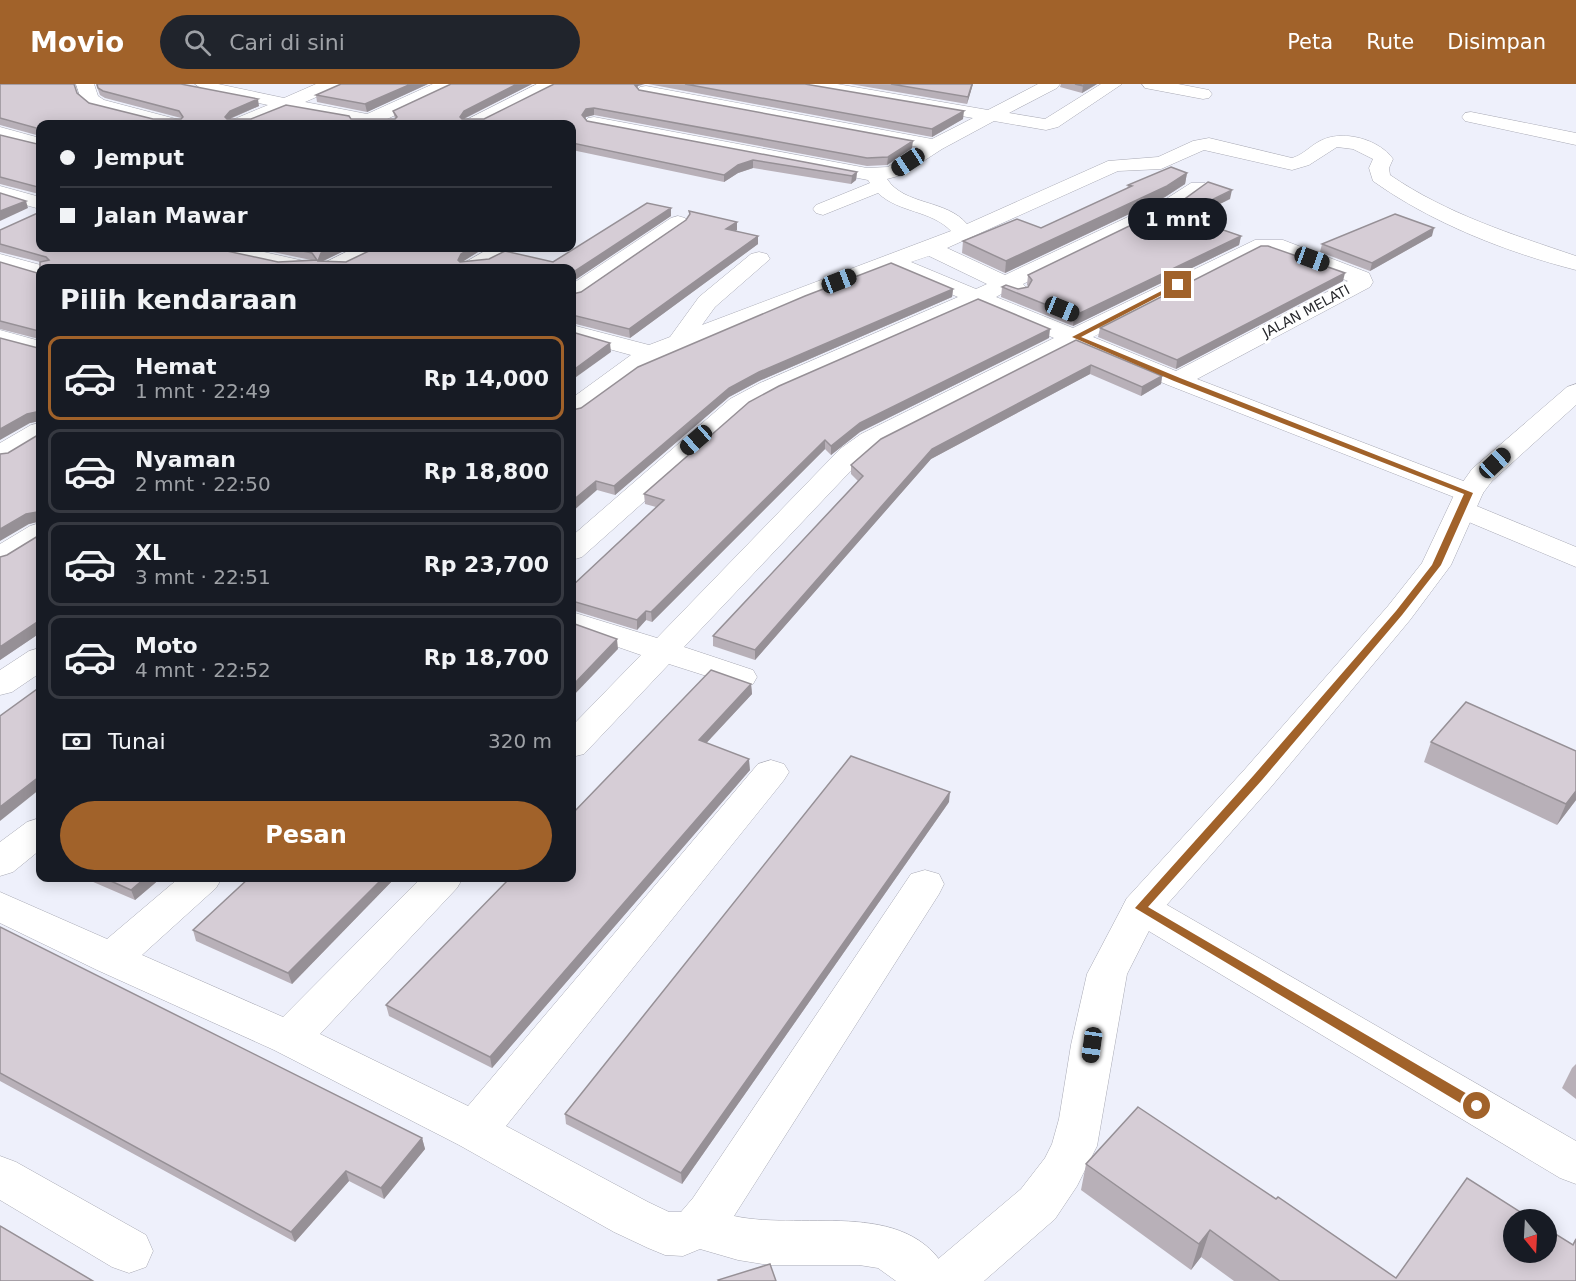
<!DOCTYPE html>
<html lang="id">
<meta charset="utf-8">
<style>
body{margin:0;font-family:"DejaVu Sans",sans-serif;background:#20242c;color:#f1f3f6;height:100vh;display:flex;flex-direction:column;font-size:22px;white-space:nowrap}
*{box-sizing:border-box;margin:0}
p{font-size:20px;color:#9ea1a6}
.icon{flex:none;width:33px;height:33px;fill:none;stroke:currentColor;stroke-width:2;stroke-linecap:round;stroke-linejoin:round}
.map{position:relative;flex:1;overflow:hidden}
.sheet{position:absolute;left:36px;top:180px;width:540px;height:618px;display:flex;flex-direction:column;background:#171b24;border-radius:12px;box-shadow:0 3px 15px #0003}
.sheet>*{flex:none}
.guide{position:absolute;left:36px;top:36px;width:540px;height:132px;border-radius:12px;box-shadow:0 3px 15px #0003;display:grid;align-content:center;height:132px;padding:0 24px;background:#171b24}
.needle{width:39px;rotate:162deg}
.tools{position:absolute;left:1503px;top:1125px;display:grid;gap:12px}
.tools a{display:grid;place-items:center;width:54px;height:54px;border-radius:50%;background:#171b24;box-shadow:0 3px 15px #0003;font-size:30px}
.end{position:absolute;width:27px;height:27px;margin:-14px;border:8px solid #a1622a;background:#fff;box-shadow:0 0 0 3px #fff}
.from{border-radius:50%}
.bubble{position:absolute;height:42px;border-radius:21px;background:#171b24;box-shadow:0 3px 15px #0003;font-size:20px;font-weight:700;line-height:42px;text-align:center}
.car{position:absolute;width:18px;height:36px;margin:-18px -9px;border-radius:8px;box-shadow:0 0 4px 2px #0007;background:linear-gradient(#222 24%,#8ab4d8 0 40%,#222 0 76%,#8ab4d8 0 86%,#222 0)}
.guide b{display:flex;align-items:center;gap:21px;height:57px;font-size:22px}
.guide b+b{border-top:2px solid #363941}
.guide i{width:15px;height:15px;background:#f1f3f6}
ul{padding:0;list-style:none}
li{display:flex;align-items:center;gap:18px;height:84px;margin:0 12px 9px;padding:0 12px;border:3px solid #363941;border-radius:12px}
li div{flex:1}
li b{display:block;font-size:22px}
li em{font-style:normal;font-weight:700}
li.on{border-color:#a1622a}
li>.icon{width:54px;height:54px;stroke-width:1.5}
h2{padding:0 24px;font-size:27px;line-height:72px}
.pay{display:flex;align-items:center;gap:15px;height:66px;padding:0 24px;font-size:22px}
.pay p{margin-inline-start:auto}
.cta{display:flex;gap:12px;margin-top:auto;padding:12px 24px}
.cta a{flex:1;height:69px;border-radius:36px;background:#a1622a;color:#fff;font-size:24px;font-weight:700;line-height:69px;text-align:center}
header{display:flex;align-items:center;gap:36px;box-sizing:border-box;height:84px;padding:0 30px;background:#a1622a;color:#fff}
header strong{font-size:28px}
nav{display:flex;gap:33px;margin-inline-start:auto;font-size:21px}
.search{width:420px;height:54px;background:#20242c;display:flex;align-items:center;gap:15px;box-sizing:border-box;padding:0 21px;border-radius:33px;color:#9ea1a6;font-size:22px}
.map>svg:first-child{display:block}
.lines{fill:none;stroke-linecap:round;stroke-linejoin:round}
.minor-casing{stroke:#a8a9b4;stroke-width:1}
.tertiary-casing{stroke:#a8a9b4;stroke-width:1}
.minor{fill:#fff;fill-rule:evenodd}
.tertiary{fill:#fff;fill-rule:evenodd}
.wall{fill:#b8b0b8}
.shaded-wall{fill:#969096}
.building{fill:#d6cdd6;stroke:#969096;stroke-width:1.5}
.route{fill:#a1622a}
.labels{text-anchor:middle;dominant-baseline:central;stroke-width:6;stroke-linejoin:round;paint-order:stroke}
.far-street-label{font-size:14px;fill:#27282c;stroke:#fff}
</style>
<header>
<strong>Movio</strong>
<div class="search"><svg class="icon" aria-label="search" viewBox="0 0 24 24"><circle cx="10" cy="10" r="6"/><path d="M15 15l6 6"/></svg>Cari di sini</div>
<nav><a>Peta</a><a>Rute</a><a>Disimpan</a></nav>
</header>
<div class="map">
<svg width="1576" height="1197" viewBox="0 0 1576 1197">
<rect width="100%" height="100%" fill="#eef0fb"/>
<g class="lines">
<defs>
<g id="minor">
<path d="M76,0H94L98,12L104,16L180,36L183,40H155L92,24L81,15Z"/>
<path d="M195,0H218L284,14L316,0H340L337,4L305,18L367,30L433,0H456L453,4L387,35L393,36L396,40H352L353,38L288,25L252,40H229L232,36L268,21L206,8Z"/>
<path d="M537,0H559L556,4L485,40H463L466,36Z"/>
<path d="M798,0H837L988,26L1038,0H1060L1057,4L1009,29L1045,35L1101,0H1122L1058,43L1046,46L994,37L942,65L902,91L887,95C905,122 946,115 967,140L1108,77L1158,73L1193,57L1209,54L1292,74C1303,71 1310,62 1320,57C1342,45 1379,55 1393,75L1389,84L1390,91C1447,130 1511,150 1576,172V186C1506,168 1432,139 1373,97L1369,84L1373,75L1353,65L1337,63L1309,81L1292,86L1204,66L1161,85L1118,87L947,164L1005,191L1166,115L1191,99H1205L1208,103L1180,123L1023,200L1029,206L1026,211L1018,213L1005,208L996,213L1073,244L1255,156H1283L1369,189L1373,198L1370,203L1197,295L1479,403L1483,409L1479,415L1469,417L1459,415L1168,301L1075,262L879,362L860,377L684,563L753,586L757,593L753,600L741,603L669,580L584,670L572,673V642L641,571L572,547V528L657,554L840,365L861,350L1054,254L977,221L778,309L748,325L582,473L572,476V452L730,315L760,299L958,213L891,185L659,274L581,331L572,334V314L631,271L572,255V241L649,261L670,253L699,213L751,170L759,168L767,170L770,175L715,223L702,241L951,147C931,126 899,129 878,109L823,131L816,129L813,125L816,121L870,99L868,96L594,43L588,42L585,38L588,34L594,33L867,84L888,83L918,63L646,12L640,11L637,7L640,3L646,2L932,55L973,34L807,5L801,4ZM1259,168H1273L1348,197L1176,287L1093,253ZM929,172L987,200L976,205L911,178Z"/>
<path d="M1142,0H1178L1209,6L1212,10L1209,14L1203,15L1145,4Z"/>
<path d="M1471,28L1576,49V61L1465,37L1462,33L1465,29Z"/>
<path d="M0,43L40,54V65L0,55Z"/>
<path d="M0,102L40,113V125L0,114Z"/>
<path d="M678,132L685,134L688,138L685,142L580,215L572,217V200L671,134Z"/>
<path d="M210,164H246L313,179L316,184H280L213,169Z"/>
<path d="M354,164H380L377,169L347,184H321L324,179Z"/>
<path d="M490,164H510L512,166C500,183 480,184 461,184L464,179Z"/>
<path d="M0,170L48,183L49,184H40V195L0,184Z"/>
<path d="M0,246L40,257V271L0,260Z"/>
<path d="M40,339V358L10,376L0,378V359L31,341Z"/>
<path d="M1462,416L1576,463V483L1452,431L1448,425L1452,419Z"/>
<path d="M40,439V460L10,479L0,482V460L30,442Z"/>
<path d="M40,564V589L12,608L0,611V586L29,567Z"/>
<path d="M771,676L784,680L789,688L784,696L506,1042L648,1118L669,1128H681L693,1114L911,790L925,786L939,790L944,800L939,810L734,1132C807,1148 914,1110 952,1197H896L878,1184L859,1181H769L738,1176L700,1165L683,1172L665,1171L648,1164L614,1148L459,1061L274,966L97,886L0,839V808L107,855L179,794H222L216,804L142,871L283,933L421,794H463L457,804L320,950L468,1022L758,680Z"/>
<path d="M40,734V766L13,788L0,792V758L27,738Z"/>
<path d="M1141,810L1155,814L1576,1057V1100L1560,1094L1127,834L1122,824L1127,814Z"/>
<path d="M0,1072L16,1078L146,1151L153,1167L146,1183L129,1189L112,1183L0,1116Z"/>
</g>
<path id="tertiary" d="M1576,300V321L1492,397L1483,409L1451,481L1410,536L1271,703L1156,833L1127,890L1097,1062L1077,1102L1055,1135L984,1197H924L931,1181L1021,1105L1045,1074L1052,1060L1059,1035L1071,961L1087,890L1127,814L1245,685L1388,522L1422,479L1455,409L1472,385L1567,303Z"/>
</defs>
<use href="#minor" class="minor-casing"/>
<use href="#tertiary" class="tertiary-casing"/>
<use href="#minor" class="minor"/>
<use href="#tertiary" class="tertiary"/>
</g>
<g class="wall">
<path d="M0,0L77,9L89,19L153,35H181V34L105,14L100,11L96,0H181L259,22L230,35H395L393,27L451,0H532L464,35H484L638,2L637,3L639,6L912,64L887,81L867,82L594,31L586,33L585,34L587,37L857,88L856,96L851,100L753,84L738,89L724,98L572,66V40L40,164L278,178L311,176L254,164H350L323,177L346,178L478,168L462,178H553L671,124V132L572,198V184H40V549L0,576V473L7,471L38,452V438L29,440L8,369L38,351L39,337L30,339L39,255L0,245V178L37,189L40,187V178L0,168V146L40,128L39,110L0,100V51L37,60L40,58V52L0,41Z"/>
<path d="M341,0H428L367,28L317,18L316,11Z"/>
<path d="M648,0H805L963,35L932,53Z"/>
<path d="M850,0H973L967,20Z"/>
<path d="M1061,0H1097L1082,9L1060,3Z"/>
<path d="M1187,89L1185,100L1165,113L1005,189L962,169L963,157L1041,144L1127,105L1128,101Z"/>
<path d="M1230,115L1199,130L1208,140L1241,152L1239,161L1073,242L1001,213L1002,203L1018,205L1028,203V202L1027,201L1028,191Z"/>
<path d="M689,127L737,138V146L735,147L758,152V160L630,254L572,239V210L581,208L686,136L689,132Z"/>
<path d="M1432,152L1370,187L1320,168L1322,160Z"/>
<path d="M1343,197L1176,285L1098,253L1100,244Z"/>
<path d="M953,205L952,213L759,297L729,313L615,411L597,406L581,324Z"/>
<path d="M1049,254L860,348L831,371L825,365L652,538L646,536L637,546L572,526V502L656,423L645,420L644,410Z"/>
<path d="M1076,256L1162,292L1161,300L1141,312L1090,290L931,375L755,576L713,562V552L858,397L851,390V381Z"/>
<path d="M751,600L752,610L706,659L750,686L492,984L389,932L386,921Z"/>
<path d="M1431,658L1576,667V716L1557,741L1424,678Z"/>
<path d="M949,718L682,1100L566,1040L565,1030Z"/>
<path d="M84,794H161L135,816Z"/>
<path d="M395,794L292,900L196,857L193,846Z"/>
<path d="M0,843L422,1054L425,1065L384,1115L349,1097L295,1158L0,997Z"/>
<path d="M1576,980V1015L1562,1004L1572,984Z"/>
<path d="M1086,1080L1276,1115L1396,1194L1572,1161L1576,1154V1197H1234L1201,1173L1191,1186L1081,1106Z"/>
</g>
<g class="shaded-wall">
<path d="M411,0H428L367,28L365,20Z"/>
<path d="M517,0H532L465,34L461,40L460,33L464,27Z"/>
<path d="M634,0H645L638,2L635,7Z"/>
<path d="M972,0H973L967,20L968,13Z"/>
<path d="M1086,0H1097L1082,9L1083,2Z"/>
<path d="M258,15L259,22L231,34L227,40L225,33L230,27Z"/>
<path d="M594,24V31L586,33L583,38L582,31L586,25Z"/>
<path d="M964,27L963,35L932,53V45Z"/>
<path d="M913,57L912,64L887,81L888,73Z"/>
<path d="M753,76V84L738,89L724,98V91L738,81Z"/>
<path d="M857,88L856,96L851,100L852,92Z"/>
<path d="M1187,89L1185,100L1165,113L1005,189L1006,177Z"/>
<path d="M1232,106L1230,115L1187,136L1189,127Z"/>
<path d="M26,117L28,124L0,137V127Z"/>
<path d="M671,124V132L572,198V189Z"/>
<path d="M1209,133L1207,143L1200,138Z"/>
<path d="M737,138V146L727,153L726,145Z"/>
<path d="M1434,144L1432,152L1370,187L1372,179Z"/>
<path d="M758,152V160L630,254L629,245Z"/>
<path d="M1241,152L1239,161L1073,242L1074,232Z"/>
<path d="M332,164H350L323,177L320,184L318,177L321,169Z"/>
<path d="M471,164H477L478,168L462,178L459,184L458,176L461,170Z"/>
<path d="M1345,189L1343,197L1176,285L1177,276Z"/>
<path d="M953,205L952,213L759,297L729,313L615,411L614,402L729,304L759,288Z"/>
<path d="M1050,245L1049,254L860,348L831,371V362L860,339Z"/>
<path d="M610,259L611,268L572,296V287Z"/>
<path d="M1091,281L1090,290L931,375L755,576V566L932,365Z"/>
<path d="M1162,292L1161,300L1141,312L1142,303Z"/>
<path d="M36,328L40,337L30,339L0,356V345L27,330Z"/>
<path d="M825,356V365L652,538L651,528Z"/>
<path d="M596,397L597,406L572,428V417Z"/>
<path d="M38,428L40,437L29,440L0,457V445L26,430Z"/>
<path d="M646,527V536L637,546V536Z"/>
<path d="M40,536V549L0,576V563Z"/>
<path d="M617,555L618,565L572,613V602Z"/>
<path d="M751,600L752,610L699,667V656Z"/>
<path d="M749,675L750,686L492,984L490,973Z"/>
<path d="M40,692V705L0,737V723Z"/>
<path d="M1576,707V716L1557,741L1566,720Z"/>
<path d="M950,708L949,718L682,1100L681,1089Z"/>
<path d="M145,794H161L135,816L131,806Z"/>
<path d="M383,794H395L292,900L288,889Z"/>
<path d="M422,1054L425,1065L384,1115L381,1104Z"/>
<path d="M346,1087L349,1097L295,1158L291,1148Z"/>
<path d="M1210,1146L1201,1173L1191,1186L1199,1160Z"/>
</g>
<g class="building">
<path d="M0,0H74L77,9L89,19L153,35H181L183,33L179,27L103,7L98,4L97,0H181L258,15L230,27L225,33L227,35H251L286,21L349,32L351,35H395L397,33L393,27L451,0H517L464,27L460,33L462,35H484L554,0H634L639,6L913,57L888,73L867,74L594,24L586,25L582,31L587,37L857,88L852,92L753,76L738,81L724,91L572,59V40H40V164H213L278,178L317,176L312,169L289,164H332L321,169L318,177L346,178L375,164H471L461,170L458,176L460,178L489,175L505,167L553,178L647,119L671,124L572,189V184H40V536L0,563V473L7,471L38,452V428L26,430L0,445V370L8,369L38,351L39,330L36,328L27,330L0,345V254L38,264L39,247L0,237V178L37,189L40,187V178L49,176L46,173L0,160V146L40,128L38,103L0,93V51L37,60L40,58V45L0,34Z"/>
<path d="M341,0H411L365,20L316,11Z"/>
<path d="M685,0H805L964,27L932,45Z"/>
<path d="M891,0H972L968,13Z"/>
<path d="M1075,0H1086L1083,2Z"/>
<path d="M1171,83L1187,89L1167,102L1006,177L963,157L1017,135L1041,144L1132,102L1128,101Z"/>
<path d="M1208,98L1232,106L1189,127L1209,133L1200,138L1241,152L1074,232L1002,203L1006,201L1018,205L1028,203L1032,196L1028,191L1183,116Z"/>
<path d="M0,109L26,117L0,127Z"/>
<path d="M689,127L737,138L726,145L758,152L629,245L572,231V210L581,208L686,136L690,130Z"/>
<path d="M1395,130L1434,144L1372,179L1322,160Z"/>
<path d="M1261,162H1268L1345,189L1177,276L1100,244Z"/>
<path d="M891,179L953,205L759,288L729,304L614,402L596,397L572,417V326L581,324L638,283L805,212Z"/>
<path d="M978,215L1050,245L860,339L831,362L825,356L651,528L646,527L637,536L572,517V502L664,416L644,410L749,318L779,302Z"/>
<path d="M572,248L610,259L572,287Z"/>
<path d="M1076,256L1162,292L1142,303L1091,281L932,365L755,566L713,552L863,392L851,381L881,355Z"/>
<path d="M572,539L617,555L572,602Z"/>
<path d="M711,586L751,600L699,656L749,675L490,973L386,921L510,794H572V730Z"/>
<path d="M40,603V692L0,723V632Z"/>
<path d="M1466,618L1576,667V707L1566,720L1431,658Z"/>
<path d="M851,672L950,708L681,1089L565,1030Z"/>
<path d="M104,794H145L131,806Z"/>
<path d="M249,794H383L288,889L193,846Z"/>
<path d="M0,843L422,1054L381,1104L346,1087L291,1148L0,989Z"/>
<path d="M1138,1023L1276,1115L1278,1113L1396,1194L1467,1094L1533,1136H1514V1168H1546V1144L1573,1161L1576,1155V1197H1280L1210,1146L1199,1160L1086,1080Z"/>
<path d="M0,1142L93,1197H0Z"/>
<path d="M770,1180L776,1197H719L718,1196Z"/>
</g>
<path class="route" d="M1175,200L1181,201L1081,253L1180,294L1473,409L1441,481L1402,531L1262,696L1148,823L1481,1018L1483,1022L1481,1026H1472L1135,824L1254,691L1396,527L1432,481L1464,410L1174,297L1072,253Z"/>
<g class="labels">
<g class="far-street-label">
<text transform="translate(1306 227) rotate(-28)">JALAN MELATI</text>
</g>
</g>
</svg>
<div class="tools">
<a><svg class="needle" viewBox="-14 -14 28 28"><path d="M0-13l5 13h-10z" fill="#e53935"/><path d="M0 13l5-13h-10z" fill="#9ea1a6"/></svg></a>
</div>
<i class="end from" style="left:1477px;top:1022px"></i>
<i class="end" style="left:1178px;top:201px"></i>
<div class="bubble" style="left:1128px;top:114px;width:99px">1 mnt</div>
<i class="car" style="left:908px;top:78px;rotate:237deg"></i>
<i class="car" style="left:1312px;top:175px;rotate:110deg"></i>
<i class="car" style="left:839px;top:197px;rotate:69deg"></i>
<i class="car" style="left:1062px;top:225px;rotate:112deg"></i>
<i class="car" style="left:696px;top:356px;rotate:229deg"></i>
<i class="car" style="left:1495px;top:379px;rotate:47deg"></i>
<i class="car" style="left:1092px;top:961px;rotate:188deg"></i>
<div class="guide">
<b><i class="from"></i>Jemput</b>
<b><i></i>Jalan Mawar</b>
</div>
<section class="sheet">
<h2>Pilih kendaraan</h2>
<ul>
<li class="on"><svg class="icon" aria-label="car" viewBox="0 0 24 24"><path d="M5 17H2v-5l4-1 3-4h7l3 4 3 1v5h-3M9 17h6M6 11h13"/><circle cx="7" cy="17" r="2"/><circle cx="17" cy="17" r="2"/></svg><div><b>Hemat</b><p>1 mnt · 22:49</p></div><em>Rp 14,000</em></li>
<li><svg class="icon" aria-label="car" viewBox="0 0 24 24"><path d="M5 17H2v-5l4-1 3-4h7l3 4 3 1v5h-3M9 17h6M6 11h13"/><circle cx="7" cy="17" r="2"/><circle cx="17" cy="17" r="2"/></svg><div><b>Nyaman</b><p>2 mnt · 22:50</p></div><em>Rp 18,800</em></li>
<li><svg class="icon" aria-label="car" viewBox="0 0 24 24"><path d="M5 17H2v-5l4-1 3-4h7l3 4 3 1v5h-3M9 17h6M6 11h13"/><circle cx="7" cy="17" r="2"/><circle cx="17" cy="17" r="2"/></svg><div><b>XL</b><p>3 mnt · 22:51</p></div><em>Rp 23,700</em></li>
<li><svg class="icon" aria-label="car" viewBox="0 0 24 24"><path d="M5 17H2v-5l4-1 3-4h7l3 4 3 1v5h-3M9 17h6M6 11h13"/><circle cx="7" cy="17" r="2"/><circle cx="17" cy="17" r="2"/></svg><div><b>Moto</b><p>4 mnt · 22:52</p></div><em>Rp 18,700</em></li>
</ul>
<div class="pay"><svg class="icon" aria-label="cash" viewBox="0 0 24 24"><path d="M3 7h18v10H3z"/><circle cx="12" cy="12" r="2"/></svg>Tunai<p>320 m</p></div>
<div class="cta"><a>Pesan</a></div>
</section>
</div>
